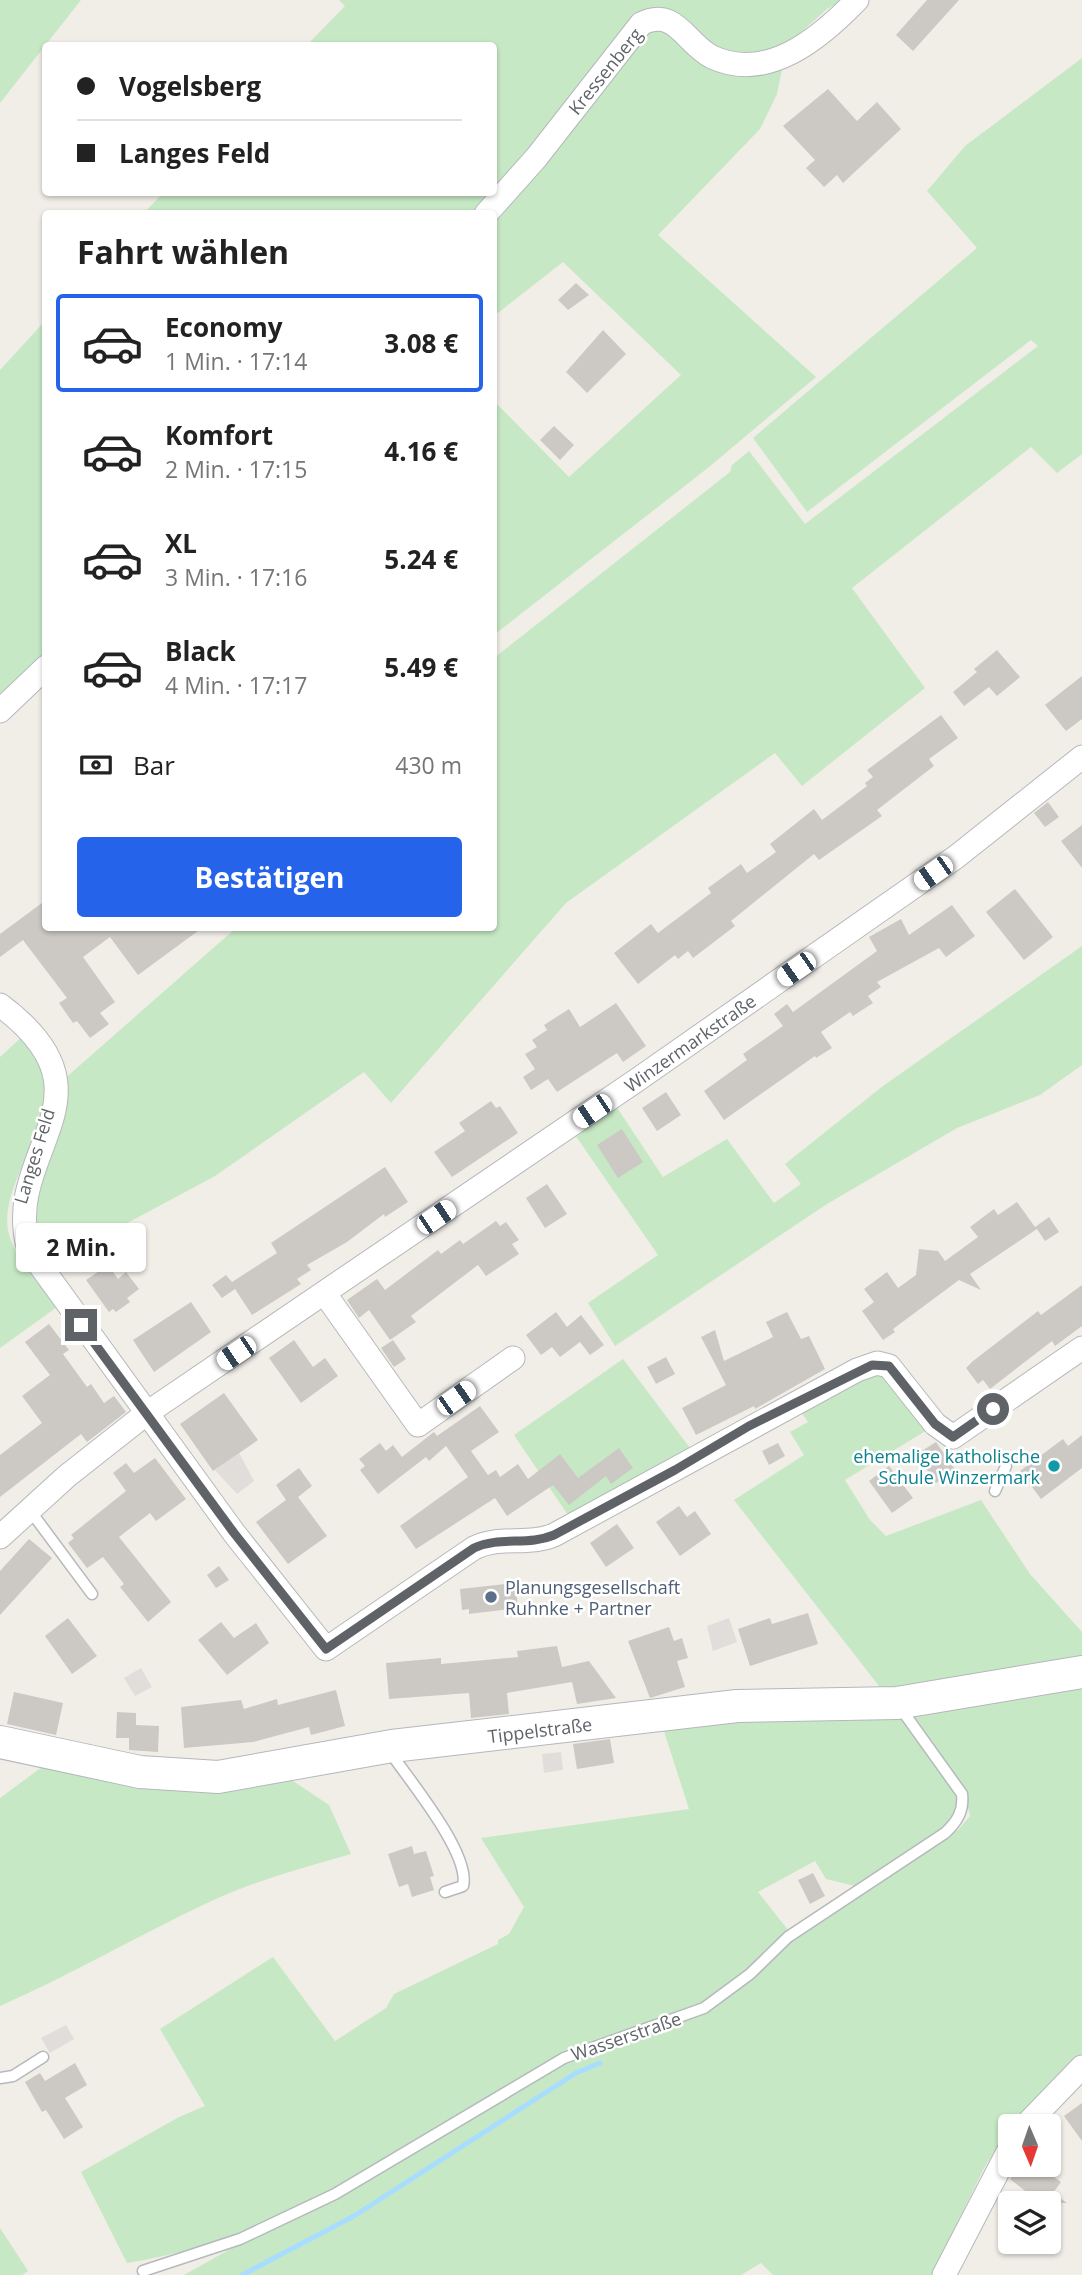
<!DOCTYPE html>
<html lang="de">
<meta charset="utf-8">
<style>
body{margin:0;font-family:"Open Sans",sans-serif;background:#f6f6f6;color:#222;height:100vh;display:flex;flex-direction:column;font-size:26px;white-space:nowrap}
*{box-sizing:border-box;margin:0}
p{font-size:23px;color:#767676}
.icon{flex:none;width:38px;height:38px;fill:none;stroke:currentColor;stroke-width:2;stroke-linecap:round;stroke-linejoin:round}
.map{position:relative;flex:1;overflow:hidden}
.drawer{position:absolute;left:42px;top:210px;width:455px;height:721px;display:flex;flex-direction:column;background:#fff;border-radius:7px;box-shadow:0 2px 5px #0004}
.drawer>*{flex:none}
.guide{position:absolute;left:42px;top:42px;width:455px;height:154px;border-radius:7px;box-shadow:0 2px 5px #0004;display:grid;align-content:center;height:154px;padding:0 35px;background:#fff}
.needle{width:46px;rotate:178deg}
.fabs{position:absolute;left:998px;top:2114px;display:grid;gap:14px}
.fabs a{display:grid;place-items:center;width:63px;height:63px;border-radius:7px;background:#fff;box-shadow:0 2px 5px #0004;font-size:35px}
.end{position:absolute;width:32px;height:32px;margin:-16px;border:9px solid #5f6368;background:#fff;box-shadow:0 0 0 4px #fff}
.from{border-radius:50%}
.bubble{position:absolute;height:49px;border-radius:7px;background:#fff;box-shadow:0 2px 5px #0004;font-size:23px;font-weight:700;line-height:49px;text-align:center}
.car{position:absolute;width:21px;height:42px;margin:-21px -10px;border-radius:9px;box-shadow:0 0 5px 2px #0007;background:linear-gradient(#fff 24%,#345 0 40%,#fff 0 76%,#345 0 86%,#fff 0)}
.guide b{display:flex;align-items:center;gap:24px;height:66px;font-size:26px}
.guide b+b{border-top:2px solid #e0e0e0}
.guide i{width:18px;height:18px;background:#222}
ul{padding:0;list-style:none}
li{display:flex;align-items:center;gap:21px;height:98px;margin:0 14px 10px;padding:0 21px;border:4px solid transparent;border-radius:7px}
li div{flex:1}
li b{display:block;font-size:26px}
li em{font-style:normal;font-weight:700}
li.on{border-color:#2563eb}
li>.icon{width:63px;height:63px;stroke-width:1.5}
h2{padding:0 35px;font-size:32px;line-height:84px}
.pay{display:flex;align-items:center;gap:18px;height:77px;padding:0 35px;font-size:26px}
.pay p{margin-inline-start:auto}
.primary-button{display:flex;gap:14px;margin-top:auto;padding:14px 35px}
.primary-button a{flex:1;height:80px;border-radius:7px;background:#2563eb;color:#fff;font-size:28px;font-weight:700;line-height:80px;text-align:center}
.map>svg:first-child{display:block}
.industrial{fill:#e0ddda}
.green{fill:#c6e8c4}
.lines{fill:none;stroke-linecap:round;stroke-linejoin:round}
.stream{stroke:#a9ddff;stroke-width:5}
.building{fill:#ccc9c5}
.lane-casing{stroke:#b5b8bc;stroke-width:13}
.street-casing{stroke:#b5b8bc;stroke-width:25}
.secondary-casing{stroke:#b4b7bc;stroke-width:34}
.lane{stroke:#fff;stroke-width:10}
.street{stroke:#fff;stroke-width:23}
.secondary{stroke:#fff;stroke-width:32}
.route{stroke:#5f6368;stroke-width:9}
.culture-dot{fill:#0f9aa8;stroke:#fff;stroke-width:2.5}
.service-dot{fill:#5c6f8a;stroke:#fff;stroke-width:2.5}
.labels{text-anchor:middle;dominant-baseline:central;stroke-width:5;stroke-linejoin:round;paint-order:stroke}
.street-label{font-size:18px;fill:#5f6368;stroke:#fff}
.culture-label{font-size:18px;fill:#0d838f;stroke:#fff;text-anchor:end}
.service-label{font-size:18px;fill:#4e5e75;stroke:#fff;text-anchor:start}
</style>
<div class="map">
<svg width="1082" height="2275" viewBox="0 0 1082 2275">
<rect width="100%" height="100%" fill="#f1eee8"/>
<g class="industrial">
<path d="M239,1453L254,1481L237,1494L215,1470Z"/>
<path d="M729,1618L737,1642L713,1651L707,1626Z"/>
<path d="M141,1668L152,1687L135,1696L124,1678Z"/>
<path d="M561,1752L563,1770L544,1773L542,1754Z"/>
<path d="M66,2025L74,2039L50,2053L41,2038Z"/>
</g>
<g class="green">
<path d="M0,0H81L0,103Z"/>
<path d="M339,0H843L827,9L787,45L777,94L760,129L658,235L816,377L709,467L494,635V401L569,477L681,375L563,262L494,316V214H143L163,193L494,192V46L307,45L345,6Z"/>
<path d="M1082,58V454L1057,473L1031,447L852,588L925,688L802,786L775,753L566,903L391,1103L364,1072L215,1176L92,1242L54,1273L37,1249L28,1193L62,1081L236,928H494V658L730,472L732,465L749,451L805,524L1038,346L1031,340L807,512L753,438L977,248L927,191L965,146Z"/>
<path d="M45,321V660L0,701V370Z"/>
<path d="M1082,946V1065L1040,1095L957,1128L827,1204L615,1346L588,1303L658,1255L573,1132L616,1106L663,1177L727,1139L774,1203L801,1184L785,1164L883,1086Z"/>
<path d="M25,1034C31,1048 41,1064 45,1079C56,1123 0,1183 8,1230C13,1258 41,1285 57,1307L0,1348V1057Z"/>
<path d="M623,1359L693,1452L572,1521L514,1435Z"/>
<path d="M882,1372L932,1427L845,1480L870,1520L886,1536L981,1500L1030,1574L1082,1632V1660L886,1695L734,1500L804,1455L790,1432L808,1422L798,1408L845,1382Z"/>
<path d="M1050,1687L1082,1689V2055L1010,2126L983,2170L932,2275H773L761,2263L741,2275H184L567,2060L722,2001L780,1946L959,1829L970,1816L963,1786L907,1709Z"/>
<path d="M900,1717L955,1788C959,1798 961,1805 955,1815C940,1838 881,1870 855,1886L826,1879L815,1861L758,1892L788,1930C763,1950 743,1982 713,1997C680,2013 644,2025 609,2037C593,2043 574,2047 559,2055C417,2135 293,2237 127,2263L81,2172L179,2117L205,2106L160,2029L273,1957L335,2041L386,2008L394,1994L498,1944V1940L509,1934L524,1907L481,1838L689,1809L661,1722Z"/>
<path d="M50,1761L281,1773L329,1805L351,1854C302,1868 251,1882 205,1904C136,1937 70,1975 0,2006V1798Z"/>
<path d="M0,2228L28,2271L22,2275H0Z"/>
</g>
<g class="lines">
<path class="stream" d="M242,2275L354,2216L576,2073L600,2063"/>
</g>
<g class="building">
<path d="M927,0H959L913,51L896,35Z"/>
<path d="M828,89L857,121L877,102L901,129L843,183L837,175L824,187L806,168L815,160L783,126Z"/>
<path d="M576,283L589,295L568,310L558,300Z"/>
<path d="M603,330L626,354L587,393L566,372Z"/>
<path d="M554,426L574,445L560,460L540,440Z"/>
<path d="M997,650L1020,677L997,696L989,687L964,706L953,692L977,672L974,669Z"/>
<path d="M1082,676V719L1066,731L1045,705Z"/>
<path d="M941,715L958,738L929,759L934,766L877,810L882,816L819,860L814,854L731,921L735,926L693,958L688,951L678,959L675,955L638,984L614,953L651,924L658,933L711,893L708,888L741,864L747,873L776,852L770,844L814,809L822,820L867,786L865,783L873,777L867,770Z"/>
<path d="M1048,802L1059,817L1045,827L1034,813Z"/>
<path d="M1082,825V868L1061,841Z"/>
<path d="M1015,889L1053,937L1024,960L986,912Z"/>
<path d="M46,900V928H202L138,975L110,937L83,957L115,1002L100,1013L109,1024L90,1038L77,1021L73,1023L59,1003L67,998L23,940L0,957V934Z"/>
<path d="M952,905L975,936L946,957L939,948L877,982L881,987L868,996L873,1003L853,1016L850,1012L821,1032L832,1048L816,1058L815,1056L724,1120L704,1091L747,1060L743,1054L783,1026L774,1014L787,1004L793,1012L877,951L869,937L901,919L909,935Z"/>
<path d="M616,1003L646,1046L623,1062L617,1053L557,1092L548,1079L531,1090L523,1077L535,1069L525,1054L537,1047L532,1040L547,1030L544,1025L569,1009L580,1027Z"/>
<path d="M666,1092L681,1115L657,1131L642,1108Z"/>
<path d="M491,1101L496,1108L500,1106L518,1133L452,1177L434,1152L465,1131L459,1123Z"/>
<path d="M622,1129L643,1162L618,1178L597,1145Z"/>
<path d="M385,1167L408,1202L385,1217L384,1214L347,1242L307,1265L311,1270L297,1279L301,1284L252,1315L235,1289L222,1298L212,1285L226,1275L232,1282L277,1253L271,1243Z"/>
<path d="M547,1184L567,1214L545,1228L526,1198Z"/>
<path d="M1017,1202L1035,1227L1049,1217L1059,1232L1045,1241L1037,1229L970,1274L981,1290L959,1280L893,1329L895,1332L883,1340L862,1311L874,1302L864,1289L887,1272L898,1288L916,1275L919,1249L938,1251L945,1261L978,1237L970,1227L994,1209L998,1215Z"/>
<path d="M496,1221L500,1226L506,1222L519,1240L512,1244L519,1254L486,1276L478,1265L411,1316L416,1322L390,1340L369,1310L359,1318L347,1300L377,1279L385,1290L438,1250L441,1254L460,1240L463,1244Z"/>
<path d="M108,1265L118,1279L126,1272L139,1289L127,1298L130,1302L116,1312L113,1309L109,1312L86,1280Z"/>
<path d="M1082,1285V1326L1055,1346L1052,1341L990,1389L983,1380L978,1384L966,1368L973,1361L1038,1311L1041,1315Z"/>
<path d="M191,1302L211,1332L154,1372L133,1340Z"/>
<path d="M556,1312L567,1327L581,1315L604,1345L590,1355L580,1342L560,1357L552,1347L541,1355L526,1335Z"/>
<path d="M787,1312L801,1339L809,1336L825,1369L755,1409L754,1406L696,1435L682,1408L726,1385L701,1337L715,1330L724,1361L773,1337L766,1322Z"/>
<path d="M49,1324L69,1350L63,1354L87,1387L91,1384L104,1403L114,1396L126,1412L87,1442L81,1434L0,1497V1455L42,1423L22,1396L50,1375L25,1342Z"/>
<path d="M294,1340L313,1367L325,1358L338,1376L301,1403L269,1358Z"/>
<path d="M393,1340L406,1359L394,1367L381,1348Z"/>
<path d="M666,1357L675,1374L656,1384L647,1367Z"/>
<path d="M224,1393L258,1440L213,1471L180,1424Z"/>
<path d="M480,1406L499,1432L471,1451L488,1475L496,1470L500,1477L518,1464L528,1479L560,1454L578,1478L619,1448L633,1468L611,1484L606,1476L569,1505L553,1485L507,1516L495,1498L416,1549L400,1526L468,1477L446,1446L429,1461L426,1457L378,1494L360,1470L365,1466L359,1459L380,1443L386,1451L393,1445L402,1457L434,1432L437,1436Z"/>
<path d="M1082,1435V1468L1041,1499L1020,1471L1063,1439L1068,1446Z"/>
<path d="M936,1442L956,1471L936,1483L917,1454Z"/>
<path d="M778,1443L785,1456L769,1465L762,1451Z"/>
<path d="M155,1458L186,1499L156,1521L150,1513L119,1537L171,1602L148,1622L120,1587L124,1584L103,1557L87,1568L68,1543L74,1538L71,1535L126,1491L113,1473L126,1463L134,1473Z"/>
<path d="M889,1466L913,1498L892,1513L869,1481Z"/>
<path d="M299,1468L312,1486L298,1497L327,1536L288,1564L256,1522L286,1500L276,1485Z"/>
<path d="M679,1506L687,1517L695,1511L711,1534L680,1556L656,1522Z"/>
<path d="M617,1524L634,1548L606,1567L590,1543Z"/>
<path d="M29,1539L52,1558L0,1615V1571Z"/>
<path d="M219,1566L229,1580L216,1588L207,1575Z"/>
<path d="M515,1583L518,1608L469,1614V1609L462,1610L460,1589Z"/>
<path d="M808,1613L818,1644L750,1666L738,1629L770,1618L772,1624Z"/>
<path d="M68,1618L97,1656L72,1674L45,1636Z"/>
<path d="M221,1622L234,1638L256,1623L269,1643L227,1675L198,1640Z"/>
<path d="M669,1627L674,1641L682,1638L688,1658L677,1661L685,1687L650,1698L628,1641Z"/>
<path d="M557,1646L562,1667L589,1661L616,1698L577,1704L572,1682L507,1693L509,1714L471,1718L469,1693L389,1699L386,1663L441,1658V1664L518,1657L517,1651Z"/>
<path d="M336,1690L345,1726L311,1735L309,1727L253,1742L184,1748L181,1707L241,1700L244,1709L277,1699L278,1705Z"/>
<path d="M14,1692L63,1703L56,1735L7,1724Z"/>
<path d="M117,1712L136,1713V1725L159,1726L158,1752L129,1750V1738H116Z"/>
<path d="M610,1739L614,1763L577,1769L573,1744Z"/>
<path d="M412,1846L414,1854L426,1851L434,1876L430,1877L434,1890L412,1897L408,1884L399,1887L388,1854Z"/>
<path d="M813,1873L825,1896L810,1904L798,1880Z"/>
<path d="M75,2063L87,2085L65,2098L83,2127L64,2139L46,2110L42,2112L25,2082L40,2073L45,2081Z"/>
<path d="M1082,2103V2141L1064,2116Z"/>
<path d="M1020,2165H1038L1061,2182L1053,2193L1067,2203H1029L1033,2197L1010,2179Z"/>
</g>
<g class="lines">
<defs>
<g id="lane">
<path d="M995,1491L1006,1466"/>
<path d="M29,1509L92,1594"/>
<path d="M390,1752C409,1780 471,1854 463,1886L445,1892"/>
<path d="M0,2078L13,2076L43,2057"/>
<path d="M143,2271L240,2239L335,2194L564,2058L704,2008L750,1974L788,1937L945,1833C957,1822 964,1811 962,1794L899,1706"/>
</g>
<g id="street">
<path d="M486,214L536,158L641,24C675,6 686,44 712,57C768,83 821,37 857,0"/>
<path d="M0,711L46,667"/>
<path d="M0,1005C124,1097 0,1151 29,1250L234,1533L326,1649L474,1548C500,1535 528,1546 554,1535L857,1370L877,1363L889,1366L935,1424L953,1437L1082,1348"/>
<path d="M325,1294L418,1425L513,1358"/>
<path d="M0,1537L67,1476L147,1413L637,1080L956,857L1082,757"/>
<path d="M1025,2126L1082,2067"/>
<path d="M944,2275L1010,2148"/>
</g>
<path id="secondary" d="M0,1742L140,1772L218,1777L392,1746L737,1706L897,1703L1082,1672"/>
</defs>
<use href="#lane" class="lane-casing"/>
<use href="#street" class="street-casing"/>
<use href="#secondary" class="secondary-casing"/>
<use href="#lane" class="lane"/>
<use href="#street" class="street"/>
<use href="#secondary" class="secondary"/>
</g>
<g class="lines">
<path class="route" d="M81,1325L234,1533L326,1649L474,1548C500,1536 528,1546 554,1535L675,1470L749,1426L872,1365L889,1366L935,1424L953,1437L993,1409"/>
</g>
<circle class="culture-dot" cx="1054" cy="1466" r="7"/>
<circle class="service-dot" cx="491" cy="1597" r="7"/>
<g class="labels">
<g class="street-label">
<text transform="translate(605 71) rotate(-51)">Kressenberg</text>
<text transform="translate(690 1043) rotate(-35)">Winzermarkstraße</text>
<text transform="translate(34 1156) rotate(-73)">Langes Feld</text>
<text transform="translate(540 1730) rotate(-7)">Tippelstraße</text>
<text transform="translate(626 2036) rotate(-19)">Wasserstraße</text>
</g>
<g class="culture-label">
<text x="1040" y="1456">ehemalige katholische<tspan x="1040" dy="21">Schule Winzermark</tspan></text>
</g>
<g class="service-label">
<text x="505" y="1587">Planungsgesellschaft<tspan x="505" dy="21">Ruhnke + Partner</tspan></text>
</g>
</g>
</svg>
<div class="fabs">
<a><svg class="needle" viewBox="-14 -14 28 28"><path d="M0-13l5 13h-10z" fill="#e53935"/><path d="M0 13l5-13h-10z" fill="#767676"/></svg></a>
<a><svg class="icon" aria-label="layers" viewBox="0 0 24 24"><path d="M12 4l9 5-9 5-9-5zM3 14l9 5 9-5"/></svg></a>
</div>
<i class="end from" style="left:993px;top:1409px"></i>
<i class="end" style="left:81px;top:1325px"></i>
<div class="bubble" style="left:16px;top:1223px;width:130px">2 Min.</div>
<i class="car" style="left:933px;top:873px;rotate:235deg"></i>
<i class="car" style="left:796px;top:969px;rotate:235deg"></i>
<i class="car" style="left:592px;top:1111px;rotate:236deg"></i>
<i class="car" style="left:436px;top:1217px;rotate:56deg"></i>
<i class="car" style="left:236px;top:1353px;rotate:236deg"></i>
<i class="car" style="left:456px;top:1398px;rotate:55deg"></i>
<div class="guide">
<b><i class="from"></i>Vogelsberg</b>
<b><i></i>Langes Feld</b>
</div>
<section class="drawer">
<h2>Fahrt wählen</h2>
<ul>
<li class="on"><svg class="icon" aria-label="car" viewBox="0 0 24 24"><path d="M5 17H2v-5l4-1 3-4h7l3 4 3 1v5h-3M9 17h6M6 11h13"/><circle cx="7" cy="17" r="2"/><circle cx="17" cy="17" r="2"/></svg><div><b>Economy</b><p>1 Min. · 17:14</p></div><em>3.08 €</em></li>
<li><svg class="icon" aria-label="car" viewBox="0 0 24 24"><path d="M5 17H2v-5l4-1 3-4h7l3 4 3 1v5h-3M9 17h6M6 11h13"/><circle cx="7" cy="17" r="2"/><circle cx="17" cy="17" r="2"/></svg><div><b>Komfort</b><p>2 Min. · 17:15</p></div><em>4.16 €</em></li>
<li><svg class="icon" aria-label="car" viewBox="0 0 24 24"><path d="M5 17H2v-5l4-1 3-4h7l3 4 3 1v5h-3M9 17h6M6 11h13"/><circle cx="7" cy="17" r="2"/><circle cx="17" cy="17" r="2"/></svg><div><b>XL</b><p>3 Min. · 17:16</p></div><em>5.24 €</em></li>
<li><svg class="icon" aria-label="car" viewBox="0 0 24 24"><path d="M5 17H2v-5l4-1 3-4h7l3 4 3 1v5h-3M9 17h6M6 11h13"/><circle cx="7" cy="17" r="2"/><circle cx="17" cy="17" r="2"/></svg><div><b>Black</b><p>4 Min. · 17:17</p></div><em>5.49 €</em></li>
</ul>
<div class="pay"><svg class="icon" aria-label="cash" viewBox="0 0 24 24"><path d="M3 7h18v10H3z"/><circle cx="12" cy="12" r="2"/></svg>Bar<p>430 m</p></div>
<div class="primary-button"><a>Bestätigen</a></div>
</section>
</div>
